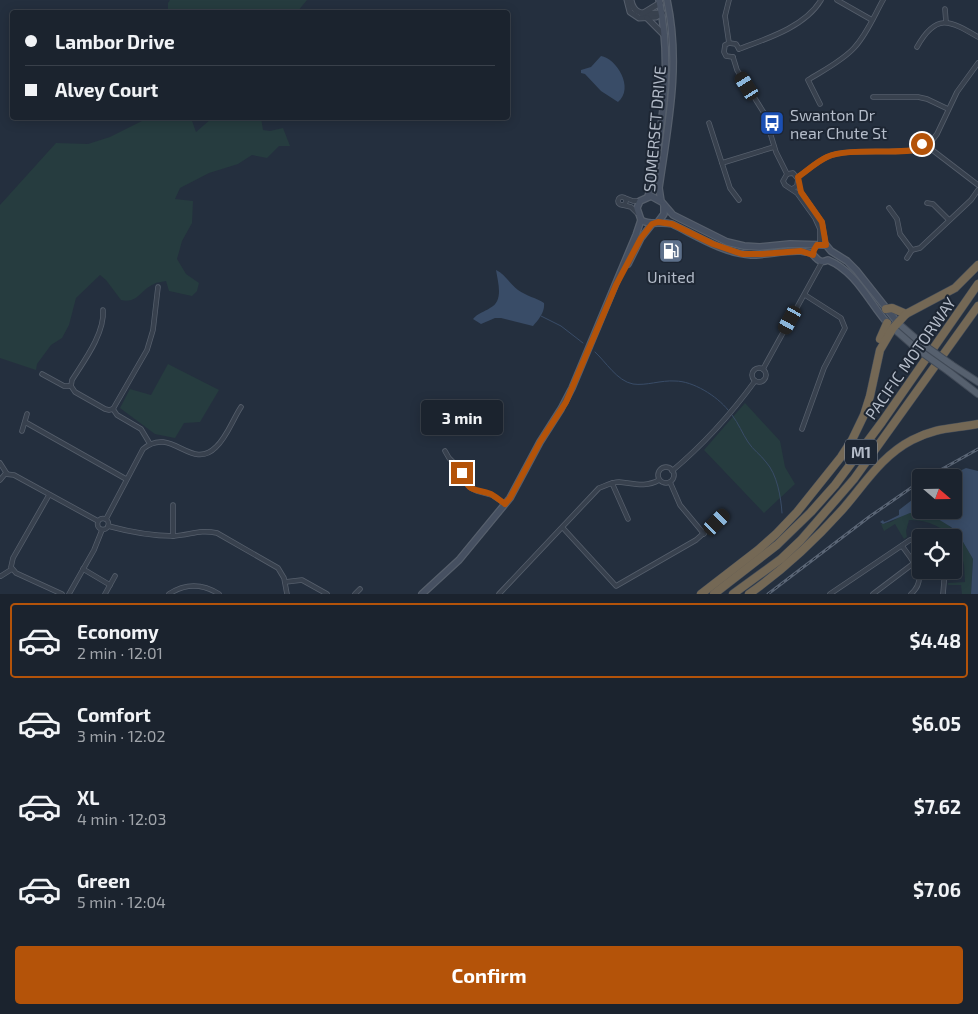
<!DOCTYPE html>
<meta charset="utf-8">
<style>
body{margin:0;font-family:"Exo 2",sans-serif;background:#242b36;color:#f1f3f6;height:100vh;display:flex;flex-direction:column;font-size:19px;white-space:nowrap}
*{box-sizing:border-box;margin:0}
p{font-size:16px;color:#a0a4aa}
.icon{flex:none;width:28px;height:28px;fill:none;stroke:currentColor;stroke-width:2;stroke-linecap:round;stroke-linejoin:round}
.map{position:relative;height:594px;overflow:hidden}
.details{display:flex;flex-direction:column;background:#1b232e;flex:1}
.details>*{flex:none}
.hud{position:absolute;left:10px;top:10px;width:500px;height:110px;border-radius:5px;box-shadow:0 2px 12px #0003,0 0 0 1px #39404a;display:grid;align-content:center;height:110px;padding:0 15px;background:#1b232e}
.needle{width:32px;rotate:110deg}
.buttons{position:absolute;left:912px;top:469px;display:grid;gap:10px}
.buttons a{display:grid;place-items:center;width:50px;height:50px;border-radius:5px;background:#1b232e;box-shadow:0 2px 12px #0003,0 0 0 1px #39404a;font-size:25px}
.end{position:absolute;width:22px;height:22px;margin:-11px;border:6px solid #b45309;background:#fff;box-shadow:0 0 0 2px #fff}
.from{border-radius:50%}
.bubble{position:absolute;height:35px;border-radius:5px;background:#1b232e;box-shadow:0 2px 12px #0003,0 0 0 1px #39404a;font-size:16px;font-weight:700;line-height:35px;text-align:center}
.car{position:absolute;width:15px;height:30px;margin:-15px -8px;border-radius:6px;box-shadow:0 0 4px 1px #0007;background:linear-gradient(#222 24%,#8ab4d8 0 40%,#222 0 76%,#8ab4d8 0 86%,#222 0)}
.hud b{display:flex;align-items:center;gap:18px;height:48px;font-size:19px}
.hud b+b{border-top:1px solid #39404a}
.hud i{width:12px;height:12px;background:#f1f3f6}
ul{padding:9px 0 0;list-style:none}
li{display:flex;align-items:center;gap:15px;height:75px;margin:0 10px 8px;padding:0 5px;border:2px solid transparent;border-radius:5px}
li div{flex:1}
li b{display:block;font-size:19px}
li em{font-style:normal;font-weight:700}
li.selected{border-color:#b45309}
li>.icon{width:45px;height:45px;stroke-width:1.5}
.cta{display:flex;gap:10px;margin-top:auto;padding:10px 15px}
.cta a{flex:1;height:58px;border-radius:5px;background:#b45309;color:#fff;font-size:20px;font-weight:700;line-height:58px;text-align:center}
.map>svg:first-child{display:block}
.green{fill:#263c3f}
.water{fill:#394c67}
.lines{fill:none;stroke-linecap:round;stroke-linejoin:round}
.stream{stroke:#394c67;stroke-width:1}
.minor-casing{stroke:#565f6c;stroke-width:5.5}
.tertiary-casing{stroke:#565f6c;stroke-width:7}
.secondary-casing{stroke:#565f6c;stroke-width:8}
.primary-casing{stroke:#414a57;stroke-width:8}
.motorway-casing{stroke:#434c59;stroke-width:9}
.minor{stroke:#38414e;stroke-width:4}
.tertiary{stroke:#38414e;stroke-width:5}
.secondary{stroke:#465061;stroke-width:5.5}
.primary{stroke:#56606e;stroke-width:6}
.motorway{stroke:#746855;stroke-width:8}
.rail-casing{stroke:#5a6575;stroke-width:3}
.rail{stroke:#1d2633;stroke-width:1;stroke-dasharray:4;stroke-linecap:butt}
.primary-bridge-casing{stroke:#414a57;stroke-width:8;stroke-linecap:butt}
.primary-bridge{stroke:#56606e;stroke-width:6}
.route{stroke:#b45309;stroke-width:6}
.labels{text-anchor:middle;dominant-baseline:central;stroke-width:4;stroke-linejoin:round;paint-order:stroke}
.shield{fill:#1d2633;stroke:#878f9c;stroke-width:1}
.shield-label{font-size:15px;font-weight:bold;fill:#b4bcc9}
.poi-label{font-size:16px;fill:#b4bcc9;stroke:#1d2633;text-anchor:start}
.street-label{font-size:16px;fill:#b4bcc9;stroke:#1d2633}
</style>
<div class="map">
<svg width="978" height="594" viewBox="0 0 978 594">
<rect width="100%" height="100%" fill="#242f3e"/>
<g class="green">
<path d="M170,0H307L297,12H207L196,9L191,12H168V3Z"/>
<path d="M148,118H191L196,132L212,118H261L263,130L270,131L283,128L290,146H279L267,158L252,155L238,164L209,173L180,188L175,199L193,201L192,223L182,241L177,259L186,274L199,283L197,291L192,296L169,291L166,281C163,282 157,282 154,284C140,290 138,304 121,300L106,280L100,275L76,298L69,325L62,338L51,345L37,364L36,370L0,358V205L56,143L88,144L110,137Z"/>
<path d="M168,364L219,390L200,422L184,423L175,438L155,434L120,408L130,389L151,395Z"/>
<path d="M745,403L780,441L785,467L795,484L764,513L704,450Z"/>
<path d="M910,513L933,516L947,524L959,535L973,559L971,594H962L961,585H948V583L965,582L964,565L960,549L954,551V545L956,542C944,527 929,520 909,520L906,531L907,537L904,539L895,524L884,531L881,524L891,522L905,514Z"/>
</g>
<g class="water">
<path d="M601,56C616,58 635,88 618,102L601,91L585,74L581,73V70L591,67Z"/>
<path d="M496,270C505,274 510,284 518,290C526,296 537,298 544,303C545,312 539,319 533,326L501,318H495L481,324L473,319C478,313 484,312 490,308C504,301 498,283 496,270Z"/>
<path d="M966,468L978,471V594H971L973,559L959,535L951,527L933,516L910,513L883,524L880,522L883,520L884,522L887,521L899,515V510L921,493V510H954V478L947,477Z"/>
</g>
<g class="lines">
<g class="stream">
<path d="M541,316L561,326L583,343"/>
<path d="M595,352C606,362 617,381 633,384C646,386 661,380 675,381C693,381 717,396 728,410"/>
<path d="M732,415C739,424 742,433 748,442C753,450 761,455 766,462C777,474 781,497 782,513"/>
</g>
<defs>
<g id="minor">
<path d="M837,0L872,20"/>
<path d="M945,9L946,22"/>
<path d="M729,43L725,16L729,0"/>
<path d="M729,43L725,45L724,52L726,56L733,57"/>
<path d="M729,43L736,44L739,49"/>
<path d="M917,47C936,13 949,20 978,37"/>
<path d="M739,49C766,39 805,27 821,0"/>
<path d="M733,57L737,70L764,113L776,152L787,174"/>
<path d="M873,97H918L927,99L948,109"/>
<path d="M820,104L808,80C824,70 842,61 854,48C867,34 874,16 883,0"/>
<path d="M709,123L730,188L739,200"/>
<circle cx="927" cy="146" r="5"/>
<path d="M931,142L937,134L957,92L978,63"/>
<path d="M931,149L978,185"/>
<path d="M722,163L774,147"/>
<path d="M787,174L783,181L785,185L797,193L815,218L820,229V244"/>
<path d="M787,174L793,173L798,179L797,186L792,189"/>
<path d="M798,177C807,171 816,162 827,157C848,147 896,155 922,149"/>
<path d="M798,184L801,192L822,222L826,245"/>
<circle cx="622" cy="201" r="4"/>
<path d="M625,198L633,201H640"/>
<path d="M927,203L933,204L949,220"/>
<path d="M623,205L631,207L637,213"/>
<path d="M889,208L897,219L900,234L912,250"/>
<path d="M907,258L912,250L920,248L971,200L978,190"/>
<path d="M103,310C105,333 84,361 72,380L71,386L75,392L105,409L109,410L113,409"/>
<circle cx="759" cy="375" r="7"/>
<path d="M763,369L822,262"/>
<path d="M42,374L64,386H71"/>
<path d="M113,409L147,350L153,330L158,287"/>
<path d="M113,409L117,415L141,429L150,444"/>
<path d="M25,422L126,479"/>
<path d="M802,429L824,368L845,328L841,318L805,295"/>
<path d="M22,431L27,414"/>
<path d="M445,451L449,458L461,470L465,480L471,488L477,491L492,495L505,504"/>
<path d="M0,463L7,474"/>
<circle cx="666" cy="475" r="8"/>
<path d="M672,471C704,444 731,414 755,381"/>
<path d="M0,480L5,474L14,475L98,521"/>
<path d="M670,482L680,505L704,534"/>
<path d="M612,483L628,519"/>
<path d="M49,495L13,558L11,567L16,573L62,594"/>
<path d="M173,505V536"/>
<circle cx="103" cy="524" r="5.5"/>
<path d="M106,519L143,449C172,425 191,472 216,447C227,437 233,419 241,407"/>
<path d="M108,526C130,532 152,536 174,536C191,535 199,529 217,533L278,568L284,578L287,594"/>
<path d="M563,528L616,586L696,540L725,514"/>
<path d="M902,546C913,561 929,578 911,594"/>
<path d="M83,569L110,585"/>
<path d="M1,576L12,569"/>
<path d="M285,582L302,580L327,594"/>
<path d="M69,594L94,550L102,530"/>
<path d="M105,594L115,576"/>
<path d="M169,594C186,583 203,584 219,594"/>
<path d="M355,594L360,589"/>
<path d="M499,594L599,488C605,486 612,482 619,482C633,483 645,488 659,480"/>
<path d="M830,594L910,540L915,538L921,539"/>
<path d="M873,594L914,563"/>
<path d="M943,594L945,570"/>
</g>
<g id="tertiary">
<path d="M627,0L630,12L639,18L656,17L662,13"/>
<path d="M631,0C634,18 649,13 662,13"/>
<path d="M642,14L660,3"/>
<path d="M647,18L664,35"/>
</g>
<g id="secondary">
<path d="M667,0C681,64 668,125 659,188L661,201L673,215L727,242L744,246L760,247L790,244L826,245L831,251L847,261L856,270L898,323"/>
<path d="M648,197C662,132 673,65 659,0"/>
<path d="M660,201L651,196L640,201L637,208L641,220C650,226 661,221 672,224C697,236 723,253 751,255C768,255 784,250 801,251C804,252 810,252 812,254C818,259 819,264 828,260C857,272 869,303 889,325"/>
<path d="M658,222L664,214V206"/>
<path d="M628,264L641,238L652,224"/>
<path d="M422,594L459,560L510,498L540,442L561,409L572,388L636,235L641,220"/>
</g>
<g id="primary">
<path d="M898,323L921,343"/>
<path d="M893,328L917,349"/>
<path d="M952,365L978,382"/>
<path d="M948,371L978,394"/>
</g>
<g id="motorway">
<path d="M886,309L892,308L906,314"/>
<path d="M880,339L887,323"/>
<path d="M701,594L758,550L776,534L797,512L841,457L852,440L864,415L870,396L880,350L893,328L906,314L955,288L978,265"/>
<path d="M714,594L777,545L811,512L835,485L882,422L978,284"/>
<path d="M733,594L781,559L801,540L854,479L978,306"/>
<path d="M749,594C783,570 814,541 842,510C864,485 881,456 912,440C937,427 952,429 978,424"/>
</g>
</defs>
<use href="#minor" class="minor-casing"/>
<use href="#tertiary" class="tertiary-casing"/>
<use href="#secondary" class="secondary-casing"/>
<use href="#primary" class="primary-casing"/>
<use href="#motorway" class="motorway-casing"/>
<use href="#minor" class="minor"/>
<use href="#tertiary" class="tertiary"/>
<use href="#secondary" class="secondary"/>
<use href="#primary" class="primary"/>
<use href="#motorway" class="motorway"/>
<defs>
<g id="rail">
<path d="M926,478L978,449"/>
<path d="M768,594L869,517L921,481"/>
</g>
</defs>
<use href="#rail" class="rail-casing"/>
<use href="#rail" class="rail"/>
<defs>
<g id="primary-bridge">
<path d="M921,343L952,365"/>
<path d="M917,349L948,371"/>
</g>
</defs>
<use href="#primary-bridge" class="primary-bridge-casing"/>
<use href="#primary-bridge" class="primary-bridge"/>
</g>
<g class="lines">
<path class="route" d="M462,473C469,494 475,488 491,494C496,497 501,501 505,504L510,498L540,442L566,402L616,285L641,238L652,224L658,222L672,224L713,244L742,254H762L801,251L813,255L814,250L817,245H826L822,222L801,192L798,177C807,171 816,162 827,157C848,147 896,155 922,149V144"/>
</g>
<defs>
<symbol id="bus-square" viewBox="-11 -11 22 22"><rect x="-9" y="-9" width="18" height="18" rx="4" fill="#1a4fb4" stroke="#1d2633"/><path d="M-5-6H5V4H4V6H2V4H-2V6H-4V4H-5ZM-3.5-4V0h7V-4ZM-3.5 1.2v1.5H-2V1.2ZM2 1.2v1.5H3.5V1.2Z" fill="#fff"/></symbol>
<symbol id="fuel-square" viewBox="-11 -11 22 22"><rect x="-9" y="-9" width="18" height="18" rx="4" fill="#5c6f8a" stroke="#1d2633"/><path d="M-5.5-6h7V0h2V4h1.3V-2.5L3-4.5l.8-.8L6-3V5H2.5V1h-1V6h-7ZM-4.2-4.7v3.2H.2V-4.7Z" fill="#fff"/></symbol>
</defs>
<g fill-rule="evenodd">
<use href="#bus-square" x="758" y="109" width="28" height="28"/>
<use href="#fuel-square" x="657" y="237" width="28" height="28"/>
</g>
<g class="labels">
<rect class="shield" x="845" y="439.5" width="32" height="25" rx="4"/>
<g class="shield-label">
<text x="861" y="452">M1</text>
</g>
<g class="poi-label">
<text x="790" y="114">Swanton Dr<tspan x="790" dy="18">near Chute St</tspan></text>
<text x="671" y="276" text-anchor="middle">United</text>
</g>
<g class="street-label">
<text transform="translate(654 129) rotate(-85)">SOMERSET DRIVE</text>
<text transform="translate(910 358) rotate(-55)">PACIFIC MOTORWAY</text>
</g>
</g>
</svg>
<div class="buttons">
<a><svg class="needle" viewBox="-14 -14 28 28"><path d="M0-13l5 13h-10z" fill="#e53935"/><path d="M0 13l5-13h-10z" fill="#a0a4aa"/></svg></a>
<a><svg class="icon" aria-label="locate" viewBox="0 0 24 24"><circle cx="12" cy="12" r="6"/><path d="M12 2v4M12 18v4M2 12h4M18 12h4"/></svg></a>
</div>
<i class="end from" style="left:922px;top:144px"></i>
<i class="end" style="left:462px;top:473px"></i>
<div class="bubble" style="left:421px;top:400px;width:82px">3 min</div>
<i class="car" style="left:747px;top:86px;rotate:328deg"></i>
<i class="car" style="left:790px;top:320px;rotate:209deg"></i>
<i class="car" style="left:717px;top:522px;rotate:45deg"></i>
<div class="hud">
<b><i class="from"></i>Lambor Drive</b>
<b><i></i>Alvey Court</b>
</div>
</div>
<section class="details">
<ul>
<li class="selected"><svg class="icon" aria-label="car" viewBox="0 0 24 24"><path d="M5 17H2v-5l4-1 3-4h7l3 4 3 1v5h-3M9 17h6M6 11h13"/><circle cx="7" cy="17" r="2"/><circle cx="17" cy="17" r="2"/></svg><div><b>Economy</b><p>2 min · 12:01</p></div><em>$4.48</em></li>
<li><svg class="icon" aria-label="car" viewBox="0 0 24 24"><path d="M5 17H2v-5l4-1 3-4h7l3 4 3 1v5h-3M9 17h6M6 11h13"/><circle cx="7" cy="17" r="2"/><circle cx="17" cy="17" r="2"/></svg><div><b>Comfort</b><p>3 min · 12:02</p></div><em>$6.05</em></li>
<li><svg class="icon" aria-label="car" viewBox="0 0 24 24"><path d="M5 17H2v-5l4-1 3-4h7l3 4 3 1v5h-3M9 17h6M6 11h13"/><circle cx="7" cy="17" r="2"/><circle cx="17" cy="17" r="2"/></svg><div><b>XL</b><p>4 min · 12:03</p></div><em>$7.62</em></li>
<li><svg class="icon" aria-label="car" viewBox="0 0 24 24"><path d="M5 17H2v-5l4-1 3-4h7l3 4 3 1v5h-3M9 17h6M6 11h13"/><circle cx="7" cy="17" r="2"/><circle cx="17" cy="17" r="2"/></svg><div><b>Green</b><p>5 min · 12:04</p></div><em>$7.06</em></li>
</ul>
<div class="cta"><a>Confirm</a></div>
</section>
